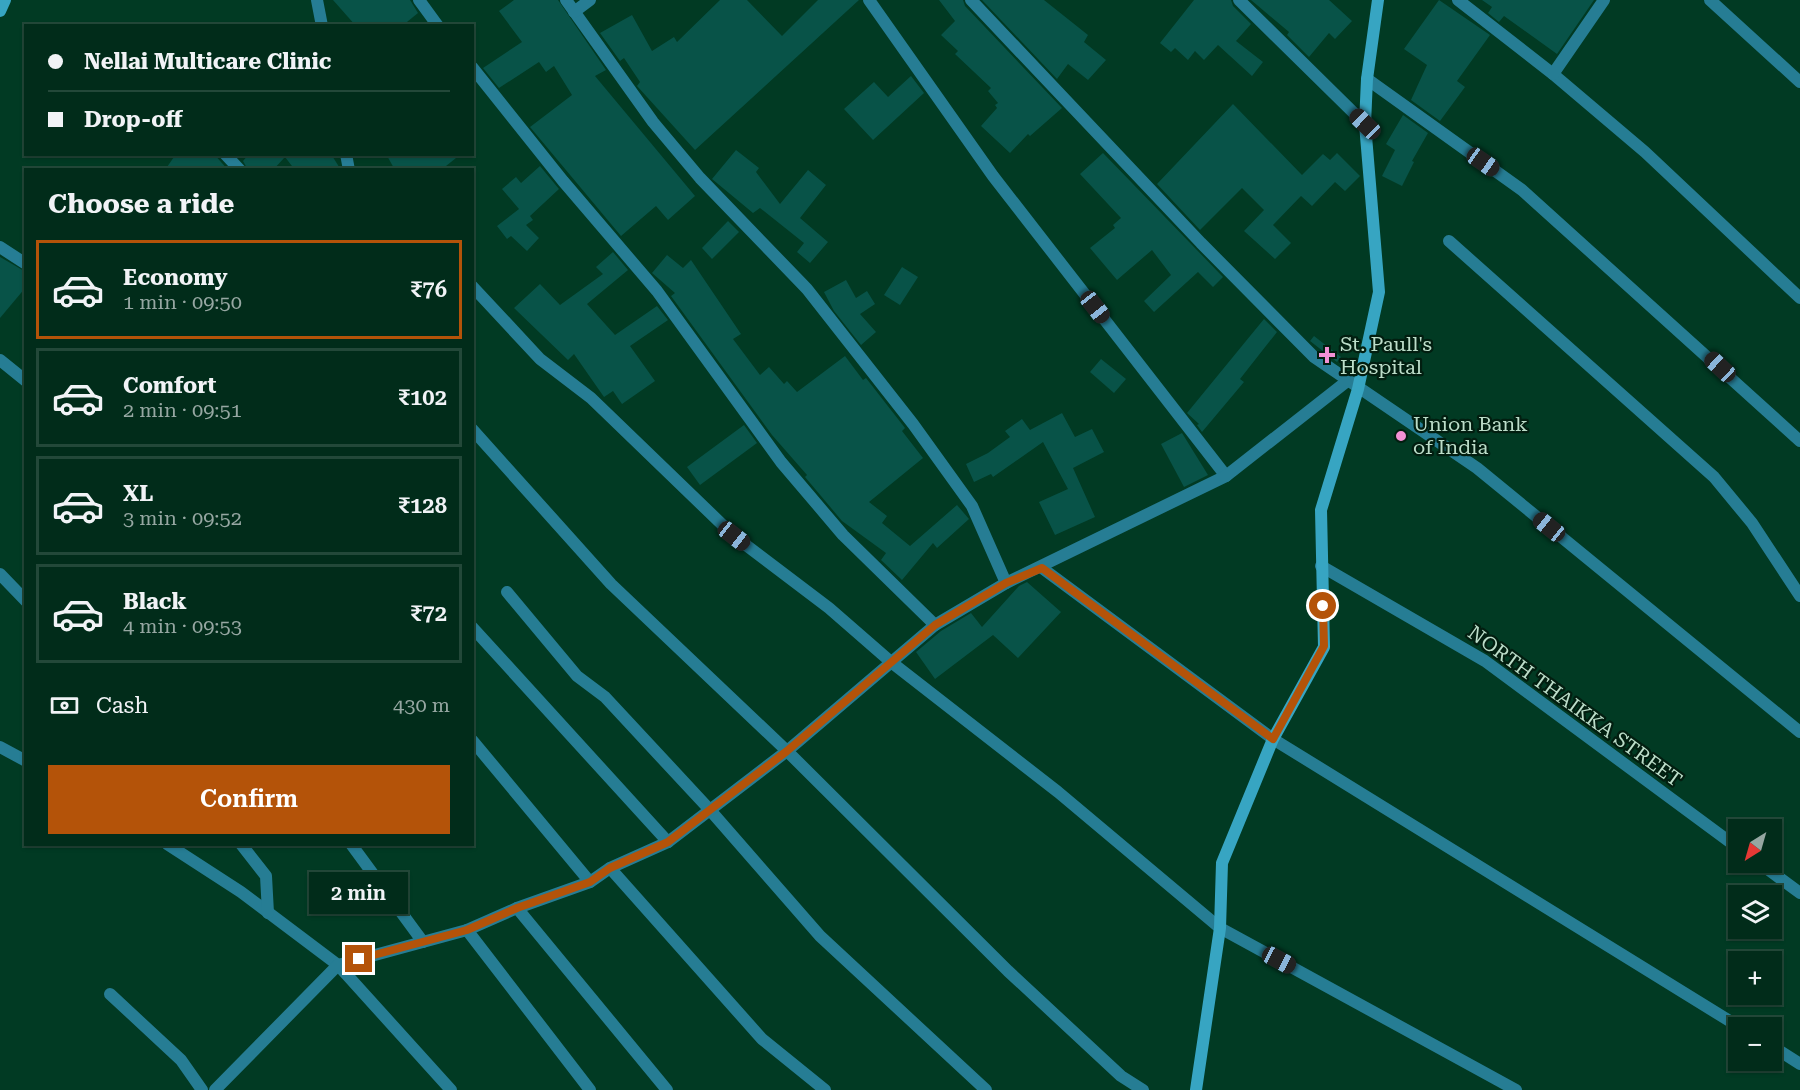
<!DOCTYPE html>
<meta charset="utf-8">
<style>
body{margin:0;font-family:"Roboto Serif",serif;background:#0f3827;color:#f1f3f6;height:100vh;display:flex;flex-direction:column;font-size:22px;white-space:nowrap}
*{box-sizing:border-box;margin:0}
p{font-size:20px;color:#96a7a2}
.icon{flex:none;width:33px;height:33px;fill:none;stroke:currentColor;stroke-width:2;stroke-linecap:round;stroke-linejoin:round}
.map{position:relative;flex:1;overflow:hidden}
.sheet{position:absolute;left:24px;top:168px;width:450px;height:678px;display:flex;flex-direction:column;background:#012c1a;border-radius:0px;box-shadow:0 2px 4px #0004,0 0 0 2px #234839}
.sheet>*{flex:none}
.hud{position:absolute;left:24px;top:24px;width:450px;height:132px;border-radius:0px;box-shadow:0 2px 4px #0004,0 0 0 2px #234839;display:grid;align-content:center;height:132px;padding:0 24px;background:#012c1a}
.needle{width:39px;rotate:217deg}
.controls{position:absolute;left:1728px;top:819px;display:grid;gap:12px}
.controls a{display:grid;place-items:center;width:54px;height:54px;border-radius:0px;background:#012c1a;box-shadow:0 2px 4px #0004,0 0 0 2px #234839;font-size:30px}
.end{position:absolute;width:27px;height:27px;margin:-14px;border:8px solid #b45309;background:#fff;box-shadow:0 0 0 3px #fff}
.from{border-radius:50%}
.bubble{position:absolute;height:42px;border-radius:0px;background:#012c1a;box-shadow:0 2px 4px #0004,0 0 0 2px #234839;font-size:20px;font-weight:600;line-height:42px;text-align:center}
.car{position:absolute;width:18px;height:36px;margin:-18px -9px;border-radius:8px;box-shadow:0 0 4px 2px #0007;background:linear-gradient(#222 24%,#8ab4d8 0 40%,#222 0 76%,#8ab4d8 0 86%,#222 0)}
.hud b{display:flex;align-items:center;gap:21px;height:57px;font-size:22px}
.hud b+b{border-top:2px solid #234839}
.hud i{width:15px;height:15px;background:#f1f3f6}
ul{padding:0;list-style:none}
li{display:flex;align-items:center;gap:18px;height:99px;margin:0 12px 9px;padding:0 12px;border:3px solid #234839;border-radius:0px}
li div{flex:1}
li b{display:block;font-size:22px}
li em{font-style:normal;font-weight:600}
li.active{border-color:#b45309}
li>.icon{width:54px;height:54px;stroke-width:1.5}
h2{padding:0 24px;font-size:27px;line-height:72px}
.pay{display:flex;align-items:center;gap:15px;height:66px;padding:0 24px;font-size:22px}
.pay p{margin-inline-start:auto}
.cta{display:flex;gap:12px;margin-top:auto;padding:12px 24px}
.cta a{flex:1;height:69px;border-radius:0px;background:#b45309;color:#fff;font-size:24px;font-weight:600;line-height:69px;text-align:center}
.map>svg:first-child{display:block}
.building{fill:#085348}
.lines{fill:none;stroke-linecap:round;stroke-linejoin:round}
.street{stroke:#267d94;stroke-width:12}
.secondary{stroke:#37a5c2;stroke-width:12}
.route{stroke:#b45309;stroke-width:8}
.poi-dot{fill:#f391d5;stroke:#021e10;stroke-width:2}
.labels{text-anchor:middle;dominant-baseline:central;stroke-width:4.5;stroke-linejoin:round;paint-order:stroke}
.poi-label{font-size:20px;fill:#bcddc9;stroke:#021e10;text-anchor:start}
.street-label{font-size:20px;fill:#bcddc9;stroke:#021e10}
</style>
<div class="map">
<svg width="1800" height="1090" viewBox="0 0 1800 1090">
<rect width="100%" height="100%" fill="#013a23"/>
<g class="building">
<path d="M333,0H410L418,13L402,26H356Z"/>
<path d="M514,0H558L606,70L595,76L695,196L668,220L656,206L621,236L530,127L572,95L554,66L546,72L539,62L499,88L483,68L522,42L499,11Z"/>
<path d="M720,0H747L782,36L818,0H859L695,150L637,86L640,82L624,58L620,61L600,33L632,15L652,51L674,37L677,42Z"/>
<path d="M939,0H963L965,6L1062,108L1030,136L1028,134L1010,153L981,126L997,108L995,105L998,103L988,91L991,88L955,54L958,51L941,35L955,21Z"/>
<path d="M982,0H1044L1088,35L1084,42L1106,60L1088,80L1068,64L1057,79Z"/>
<path d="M1194,0H1231L1233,6L1251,24L1236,41L1263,62L1252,76L1218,45L1204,60L1195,51L1188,60L1175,48L1171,52L1160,43Z"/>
<path d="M1251,0H1329L1352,21L1335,39L1329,33L1309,57L1287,35L1289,32Z"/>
<path d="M1439,0L1490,35L1457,81L1465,87L1440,121L1411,100L1427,65L1404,49Z"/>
<path d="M1482,0H1594L1557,54L1504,16L1499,22L1488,13L1492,7Z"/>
<path d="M911,76L924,93L873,140L844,109L874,82L888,97Z"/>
<path d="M1233,104L1302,175L1323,154L1330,160L1337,153L1360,176L1345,191L1335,182L1312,206L1301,196L1273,225L1291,243L1275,259L1244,231L1264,210L1242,188L1200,230L1157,184Z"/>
<path d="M1403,115L1428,133L1412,161L1414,162L1402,186L1382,176L1395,150L1386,144Z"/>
<path d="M736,150L759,168L756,172L780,204L808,170L826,185L800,218L828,242L810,263L797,252L804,243L760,208L753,213L712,179Z"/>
<path d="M1103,153L1223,277L1213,287L1198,272L1154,312L1144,301L1171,275L1152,250L1117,280L1090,248L1115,228L1113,225L1121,218L1080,174Z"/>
<path d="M176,154H214L228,170H165Z"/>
<path d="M249,154H331L341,170H295L285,157L273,170H248L243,161Z"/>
<path d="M386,154H461L441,170H395Z"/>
<path d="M540,166L559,189L530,216L533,220L526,225L539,238L527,251L511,236L507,239L497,226L519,209L502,189L516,177L521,183Z"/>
<path d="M728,221L739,232L712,259L702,248Z"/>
<path d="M613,252L628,270L587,304L615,335L657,306L668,320L630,346L655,381L622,404L613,391L604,397L574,354L568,360L514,308L540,284L560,305L603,274L596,267Z"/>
<path d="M667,255L683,268L691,260L741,334L733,339L760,375L769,367L784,384L787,381L797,392L845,356L863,380L866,378L905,428L902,431L923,458L869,502L887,516L882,523L910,546L957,505L969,519L937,548L933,543L902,580L881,560L886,553L842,521L805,477L807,475L772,435L671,296L675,293L652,273Z"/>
<path d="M0,257L26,272V287L0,318Z"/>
<path d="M902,267L918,277L900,305L884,295Z"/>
<path d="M846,280L856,298L867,291L875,304L860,314L876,332L861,345L834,311L824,292Z"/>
<path d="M1264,319L1277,332L1240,379L1244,382L1202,432L1197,425L1199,424L1187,413Z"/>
<path d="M1314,336L1341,357L1337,362L1310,341Z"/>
<path d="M1101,359L1126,379L1114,393L1090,372Z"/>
<path d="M1062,413L1075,437L1092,429L1104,452L1073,468L1095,517L1055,535L1039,502L1068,489L1043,442L993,477L991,474L974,482L966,464L988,453L1010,437L1005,431L1022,419L1030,430Z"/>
<path d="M744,425L757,443L700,485L687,467Z"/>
<path d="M1182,433L1208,475L1184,487L1161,444Z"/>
<path d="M1027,582L1061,612L1018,658L993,635L935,679L916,652L941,631L971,613L982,627L1019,586Z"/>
</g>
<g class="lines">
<g class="street">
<path d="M317,0L322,26"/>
<path d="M419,0L438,26"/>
<path d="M566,0L653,122L700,178L807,289L913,424L972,506L1006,583L935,625"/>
<path d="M869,0L993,176L1226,476"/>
<path d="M971,0L1201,243L1314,357L1477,468L1800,732"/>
<path d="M1239,0L1365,124"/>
<path d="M1458,0L1553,74L1645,152L1800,298"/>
<path d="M1710,0L1800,82"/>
<path d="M574,12L590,0"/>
<path d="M1553,74L1604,0"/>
<path d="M1367,79L1522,190L1800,441"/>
<path d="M225,154L240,170"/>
<path d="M346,154L349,170"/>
<path d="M1449,241L1714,477L1752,523L1800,596"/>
<path d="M0,247L26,264"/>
<path d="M472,286L540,359L591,398L734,536L829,608L891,662L1058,792L1220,928L1516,1090"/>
<path d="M0,360L26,381"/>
<path d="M472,429L611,584L787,751L1008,971L1121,1076L1143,1090"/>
<path d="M1321,566L1485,661L1738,848"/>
<path d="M1042,568L1273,739L1741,1028"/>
<path d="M0,574L26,601"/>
<path d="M1006,583L1226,476L1346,382"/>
<path d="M507,592L577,676L605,697L710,810L820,936L986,1090"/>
<path d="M472,627L668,842"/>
<path d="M472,740L590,882"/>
<path d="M0,747L26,761"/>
<path d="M167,844L241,892L338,965L451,1090"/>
<path d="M241,844L266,876L268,913"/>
<path d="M351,844L423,942"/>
<path d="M1758,862L1800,893"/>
<path d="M610,868L762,1039L825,1090"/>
<path d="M517,908L667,1090"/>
<path d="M467,930L590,1090"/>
<path d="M338,965L467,930L517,908L590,882L610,868L668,842L787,751L935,625L843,535L781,462L657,291L563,181L472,67"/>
<path d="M110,994L181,1060L202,1090"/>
<path d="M1772,1046L1800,1064"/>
<path d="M215,1090L338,965"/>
</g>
<g class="secondary">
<path d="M0,11L5,0"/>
<path d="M1196,1090L1220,928L1222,863L1273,739L1324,647L1321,510L1358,389L1379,292L1365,124L1367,79L1378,0"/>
</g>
</g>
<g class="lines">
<path class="route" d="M359,959L467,930L517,908L590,882L610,868L668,842L787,751L935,625L1006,583L1042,568L1273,739L1324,646L1323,606"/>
</g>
<g class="poi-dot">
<path d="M1324 346h6v6h6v6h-6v6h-6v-6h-6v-6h6z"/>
<circle cx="1401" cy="436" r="6"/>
</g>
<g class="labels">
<g class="poi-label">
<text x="1340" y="344">St. Paull's<tspan x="1340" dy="23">Hospital</tspan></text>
<text x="1413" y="424">Union Bank<tspan x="1413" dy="23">of India</tspan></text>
</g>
<g class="street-label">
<text transform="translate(1575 706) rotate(36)">NORTH THAIKKA STREET</text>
</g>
</g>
</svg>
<div class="controls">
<a><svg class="needle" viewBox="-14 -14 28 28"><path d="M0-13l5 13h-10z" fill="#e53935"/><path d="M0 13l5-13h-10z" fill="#96a7a2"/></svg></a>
<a><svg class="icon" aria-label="layers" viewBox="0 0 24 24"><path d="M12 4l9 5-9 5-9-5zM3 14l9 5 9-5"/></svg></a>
<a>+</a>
<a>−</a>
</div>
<i class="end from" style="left:1323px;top:606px"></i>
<i class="end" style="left:359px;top:959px"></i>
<div class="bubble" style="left:309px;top:872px;width:99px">2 min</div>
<i class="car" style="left:1365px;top:124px;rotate:314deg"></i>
<i class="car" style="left:1483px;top:162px;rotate:125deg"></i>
<i class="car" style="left:1095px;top:307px;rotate:142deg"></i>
<i class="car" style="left:1720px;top:367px;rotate:313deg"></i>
<i class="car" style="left:1549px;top:527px;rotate:309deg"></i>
<i class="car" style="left:734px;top:536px;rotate:128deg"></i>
<i class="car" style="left:1279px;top:960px;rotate:118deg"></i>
<div class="hud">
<b><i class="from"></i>Nellai Multicare Clinic</b>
<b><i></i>Drop-off</b>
</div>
<section class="sheet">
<h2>Choose a ride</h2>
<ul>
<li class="active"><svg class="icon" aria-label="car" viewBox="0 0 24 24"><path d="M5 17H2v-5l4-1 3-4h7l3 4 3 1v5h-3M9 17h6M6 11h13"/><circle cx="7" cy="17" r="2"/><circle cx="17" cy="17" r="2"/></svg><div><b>Economy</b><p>1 min · 09:50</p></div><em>₹76</em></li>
<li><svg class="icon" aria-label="car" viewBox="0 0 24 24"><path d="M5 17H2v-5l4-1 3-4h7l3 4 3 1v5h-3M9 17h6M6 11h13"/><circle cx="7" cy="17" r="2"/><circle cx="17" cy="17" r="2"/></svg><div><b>Comfort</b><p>2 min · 09:51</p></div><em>₹102</em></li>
<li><svg class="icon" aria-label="car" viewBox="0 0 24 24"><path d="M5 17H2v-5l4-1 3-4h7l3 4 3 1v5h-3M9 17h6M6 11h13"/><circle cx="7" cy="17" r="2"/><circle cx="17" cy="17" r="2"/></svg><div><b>XL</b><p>3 min · 09:52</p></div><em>₹128</em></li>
<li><svg class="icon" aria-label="car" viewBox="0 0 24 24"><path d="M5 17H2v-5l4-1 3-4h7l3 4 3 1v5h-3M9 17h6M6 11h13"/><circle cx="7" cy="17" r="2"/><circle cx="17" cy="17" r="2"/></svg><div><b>Black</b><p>4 min · 09:53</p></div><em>₹72</em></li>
</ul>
<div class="pay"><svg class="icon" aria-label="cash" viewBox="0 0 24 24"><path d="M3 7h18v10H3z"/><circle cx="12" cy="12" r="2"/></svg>Cash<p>430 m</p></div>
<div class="cta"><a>Confirm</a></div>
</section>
</div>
